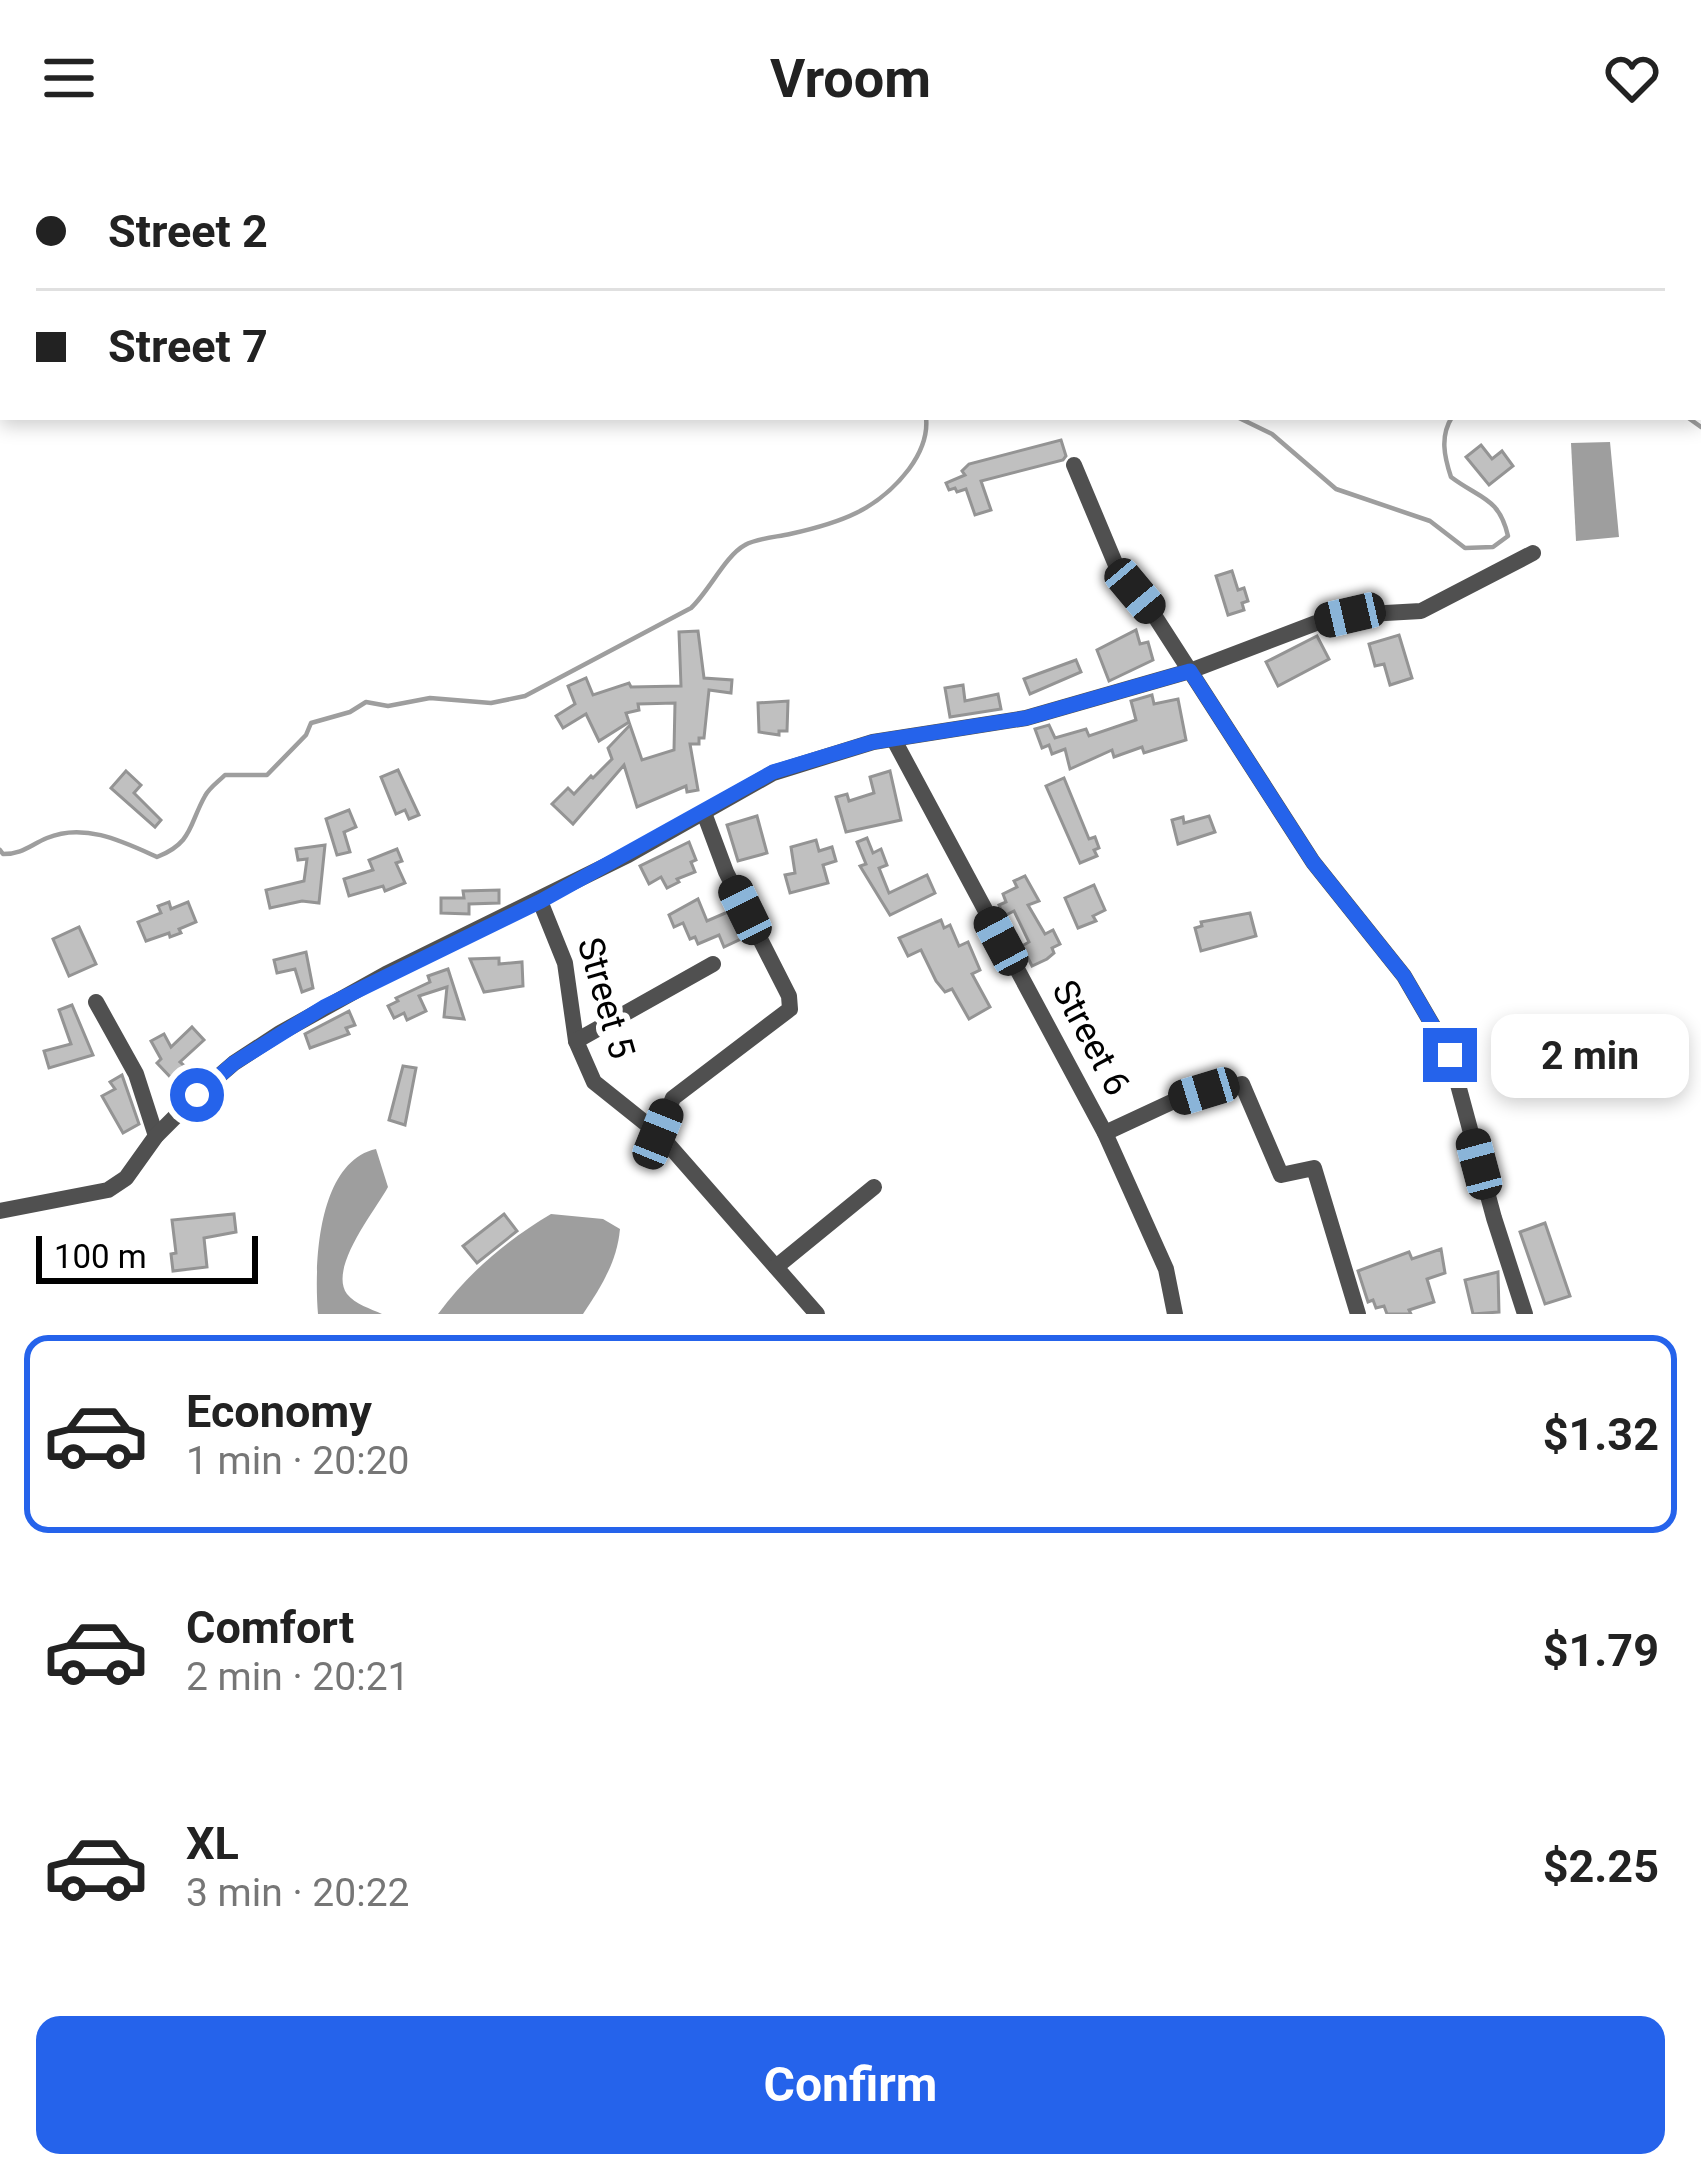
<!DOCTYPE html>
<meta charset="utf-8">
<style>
body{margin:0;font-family:Roboto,sans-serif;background:#f6f6f6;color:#222;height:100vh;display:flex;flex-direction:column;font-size:45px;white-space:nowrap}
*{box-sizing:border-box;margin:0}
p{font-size:39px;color:#767676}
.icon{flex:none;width:66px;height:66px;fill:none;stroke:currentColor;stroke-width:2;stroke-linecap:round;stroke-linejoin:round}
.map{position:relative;height:1158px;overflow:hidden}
.sheet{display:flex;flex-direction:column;background:#fff;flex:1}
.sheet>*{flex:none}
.top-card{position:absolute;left:0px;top:0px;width:1701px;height:264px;box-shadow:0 6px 18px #0003;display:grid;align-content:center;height:264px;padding:0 36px;background:#fff}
.scale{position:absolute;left:36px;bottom:30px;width:222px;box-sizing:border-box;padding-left:12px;border:6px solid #000;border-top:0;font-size:33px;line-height:42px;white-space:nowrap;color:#000;-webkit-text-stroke:9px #fff;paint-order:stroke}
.end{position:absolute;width:54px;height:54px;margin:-27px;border:15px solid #2563eb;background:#fff;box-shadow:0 0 0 6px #fff}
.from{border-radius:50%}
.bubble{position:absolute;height:84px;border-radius:24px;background:#fff;box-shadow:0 6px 18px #0003;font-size:39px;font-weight:700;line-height:84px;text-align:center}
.car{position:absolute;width:36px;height:72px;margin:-36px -18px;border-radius:15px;box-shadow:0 0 9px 3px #0007;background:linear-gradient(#222 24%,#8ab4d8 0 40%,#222 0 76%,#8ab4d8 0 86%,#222 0)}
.top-card b{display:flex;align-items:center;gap:42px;height:114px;font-size:45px}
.top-card b+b{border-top:3px solid #e0e0e0}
.top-card i{width:30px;height:30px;background:#222}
ul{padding:21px 0 0;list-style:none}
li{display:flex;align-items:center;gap:36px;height:198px;margin:0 24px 18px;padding:0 12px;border:6px solid transparent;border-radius:24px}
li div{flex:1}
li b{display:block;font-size:45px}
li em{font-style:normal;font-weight:700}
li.selected{border-color:#2563eb}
li>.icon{width:108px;height:108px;stroke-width:1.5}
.button{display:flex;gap:24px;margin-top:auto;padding:24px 36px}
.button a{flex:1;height:138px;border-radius:24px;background:#2563eb;color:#fff;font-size:48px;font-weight:700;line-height:138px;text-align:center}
header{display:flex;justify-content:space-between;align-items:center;height:156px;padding:0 36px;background:#fff;font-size:54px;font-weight:700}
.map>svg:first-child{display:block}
.water{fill:#9e9e9e}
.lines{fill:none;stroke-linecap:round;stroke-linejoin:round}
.stream{stroke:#9e9e9e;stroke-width:4.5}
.building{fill:#c0c0c0;stroke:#949494;stroke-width:3}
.minor{stroke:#505050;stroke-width:16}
.route{stroke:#2563eb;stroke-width:15}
.labels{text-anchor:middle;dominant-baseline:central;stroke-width:12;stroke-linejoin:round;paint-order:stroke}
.street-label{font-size:36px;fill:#000;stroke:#fff}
</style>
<header><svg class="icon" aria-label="menu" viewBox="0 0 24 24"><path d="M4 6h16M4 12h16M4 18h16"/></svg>Vroom<svg class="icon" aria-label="heart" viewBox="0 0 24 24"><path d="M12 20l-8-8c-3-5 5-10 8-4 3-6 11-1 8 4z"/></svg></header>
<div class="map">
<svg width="1701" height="1158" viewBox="0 0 1701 1158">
<rect width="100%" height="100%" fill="#fff"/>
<g class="water">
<path d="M1610,286L1619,381L1576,385L1571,287Z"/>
<path d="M376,993L388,1031C375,1055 328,1112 347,1138C355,1148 371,1153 382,1158H318C314,1110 317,1006 376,993Z"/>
<path d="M551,1058L603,1063L620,1073C617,1106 601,1131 583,1158H438C469,1116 507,1084 551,1058Z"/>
</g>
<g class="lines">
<g class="stream">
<path d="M1237,261L1272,278L1336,333L1430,365L1465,392L1493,391L1508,380C1499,341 1480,343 1451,321C1444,300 1440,280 1452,261"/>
<path d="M1687,261L1701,271"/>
<path d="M0,694L3,698C23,698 30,689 47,682C84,666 124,686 157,701C193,687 189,668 205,640C209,632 219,625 225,619H267L306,579L311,567L350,556L366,546L388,550L430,542L491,547L525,540L691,452C710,434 725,400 745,389C757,382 777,381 790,378C840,367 878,354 909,313C920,298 928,279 926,261"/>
</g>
</g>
<g class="building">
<path d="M1061,284L1066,300L1063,304L981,325L991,354L975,359L966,333L957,336L955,332L949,334L946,327L965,319L962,315L969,308Z"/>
<path d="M1481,289L1492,303L1502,295L1513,310L1489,329L1466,301Z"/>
<path d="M1232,415L1238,434L1244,432L1248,445L1242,447L1244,454L1228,459L1216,420Z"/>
<path d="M1136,474L1140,488L1148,486L1153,504L1109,525L1097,494Z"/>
<path d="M698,475L704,522L732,524L731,537L709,534L704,582H699V588H690L698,634L687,636L686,630L637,651L624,609L573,668L552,648L568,632L574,638L591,620L593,622L612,603L608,592L630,569L642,604L674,594L675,547L638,548L639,554L626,557L629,566L599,585L586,558L563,572L556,560L575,548L568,530L586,522L593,539L629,527L631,531L681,530L679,476Z"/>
<path d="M1399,479L1412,522L1390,529L1384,508L1375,510L1369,488Z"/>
<path d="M1317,480L1329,503L1278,530L1266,506Z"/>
<path d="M1076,504L1081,516L1030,538L1024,523Z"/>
<path d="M963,529L965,545L998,538L1001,553L950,561L945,532Z"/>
<path d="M1152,539L1154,548L1178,543L1186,584L1144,597L1142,591L1114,601L1112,594L1070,613L1065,593L1052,598L1049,589L1042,592L1035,573L1049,569L1055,582L1086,573L1089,580L1136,564L1131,545Z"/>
<path d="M788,545L787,575H779V579L759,576L758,547Z"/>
<path d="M398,614L419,659L409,663L405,654L396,658L381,621Z"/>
<path d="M126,615L141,629L134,637L161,664L155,671L111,632Z"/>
<path d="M890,615L901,664L846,676L836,641L847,638L849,645L874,637L870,621Z"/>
<path d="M1064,622L1089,683L1095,681L1099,692L1094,694L1097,700L1080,707L1046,630Z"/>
<path d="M349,654L356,671L344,676L350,696L337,699L326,663Z"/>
<path d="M757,660L767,697L738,705L727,669Z"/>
<path d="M1209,660L1215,676L1178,688L1172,664L1183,661L1184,667Z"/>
<path d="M867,682L873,697L881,693L887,709L879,712L889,737L927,719L935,737L890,759L860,710L866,708L857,686Z"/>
<path d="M816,684L819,695L832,691L836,705L823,709L828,727L790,737L785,719L795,717L791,691Z"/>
<path d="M689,686L696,704L691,706L695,716L677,723L679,726L667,732L661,721L649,728L640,710Z"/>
<path d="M325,689L319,747L302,745L270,752L266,734L304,725L307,703L298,704L296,693Z"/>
<path d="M397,693L402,705L396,707L405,727L385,735L383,730L349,740L344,723L373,714L369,704Z"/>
<path d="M1025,720L1039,745L1028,749L1045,778L1053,774L1060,788L1052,792L1054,797L1047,803L1032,810L1022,790L1029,786L1014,755L1004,760L999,749L1006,746L1003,738L1017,731L1014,725Z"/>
<path d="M1094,729L1105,754L1093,760L1096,765L1078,772L1065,742Z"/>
<path d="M499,734V747L469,748V758L441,757V742H464L463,735Z"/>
<path d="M698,743L707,765L730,755L745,781L724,791L719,779L698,788L695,781L690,783L683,767L674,771L669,759Z"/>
<path d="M169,746L171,753L188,746L196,766L179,773L181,777L170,781L169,777L146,785L138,766L161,757L158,750Z"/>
<path d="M1250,757L1256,780L1201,795L1195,772L1202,770L1201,766Z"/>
<path d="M941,764L944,772L950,769L959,790L968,786L980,814L972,818L990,851L969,863L952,833L945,836L936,825L921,794L908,800L899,782Z"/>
<path d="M79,771L96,808L69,820L53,783Z"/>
<path d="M306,796L313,832L302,836L295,813L277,817L274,804Z"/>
<path d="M499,802V808L522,806L523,830L484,836L470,803Z"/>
<path d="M448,813L464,863L444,861L447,831L419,840L426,855L407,864L404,857L394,862L388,850L398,845L396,842L430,826L428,820Z"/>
<path d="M72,849L93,899L49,912L44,895L71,888L59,854Z"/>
<path d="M349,855L355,869L346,872L349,878L310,892L305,878Z"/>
<path d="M192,871L204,884L180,906L188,913L175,926L157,907L161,903L151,885L164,878L171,891Z"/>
<path d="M403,910L416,912L405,969L389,964Z"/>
<path d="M122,919L139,968L123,977L102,940L115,933L110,926Z"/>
<path d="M234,1058L236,1076L204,1082L207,1111L173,1115L171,1098L176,1097L172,1064Z"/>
<path d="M504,1058L517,1075L477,1107L463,1090Z"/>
<path d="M1545,1067L1570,1140L1545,1148L1520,1076Z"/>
<path d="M1441,1093L1445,1117L1427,1123L1434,1146L1409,1154L1411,1158H1387L1384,1150L1376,1152L1373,1144L1368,1146L1358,1115L1409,1096L1412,1103Z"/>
<path d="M1498,1116L1499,1156L1473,1158L1465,1124Z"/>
</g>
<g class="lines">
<g class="minor">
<path d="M1074,309L1118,414L1152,456L1313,706L1404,820L1450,899L1494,1062L1525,1158"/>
<path d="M894,584L1105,977L1166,1113L1175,1158"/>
<path d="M540,745L565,807L576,885L594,926L659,978L817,1158"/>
<path d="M96,846L136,918L156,980"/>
<path d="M576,885L713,808"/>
<path d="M1105,977L1176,944L1242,928L1281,1019L1314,1012L1358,1158"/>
<path d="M659,978L673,942L790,853L789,840L726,716L704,657"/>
<path d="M0,1055L108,1034L126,1022L156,980L197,939L234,907L280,877L386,818L628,699L773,617L873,586L1026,562L1190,515L1316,467L1350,459L1421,455L1533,397"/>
<path d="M776,1111L874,1031"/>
</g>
</g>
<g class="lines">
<path class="route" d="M197,939L234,907L324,851L541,745L773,616L873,586L1026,562L1190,515L1313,706L1404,820L1450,899"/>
</g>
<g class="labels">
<g class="street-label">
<text transform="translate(606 842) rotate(74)">Street 5</text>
<text transform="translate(1091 882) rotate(62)">Street 6</text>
</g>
</g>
</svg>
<div class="scale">100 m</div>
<i class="end from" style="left:197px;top:939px"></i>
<i class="end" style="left:1450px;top:899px"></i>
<div class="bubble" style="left:1491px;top:858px;width:198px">2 min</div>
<i class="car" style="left:1135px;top:435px;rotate:140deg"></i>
<i class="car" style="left:1350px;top:459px;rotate:257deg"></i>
<i class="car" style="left:745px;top:754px;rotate:334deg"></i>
<i class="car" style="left:1001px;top:785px;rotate:332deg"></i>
<i class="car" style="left:1204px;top:935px;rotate:253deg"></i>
<i class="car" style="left:658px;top:978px;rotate:22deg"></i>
<i class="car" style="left:1479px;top:1008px;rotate:345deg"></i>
<div class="top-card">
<b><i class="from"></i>Street 2</b>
<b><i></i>Street 7</b>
</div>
</div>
<section class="sheet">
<ul>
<li class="selected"><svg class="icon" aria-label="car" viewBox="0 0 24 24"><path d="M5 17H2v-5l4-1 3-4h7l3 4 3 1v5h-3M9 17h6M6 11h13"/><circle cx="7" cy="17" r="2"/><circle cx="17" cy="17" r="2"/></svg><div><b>Economy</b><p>1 min · 20:20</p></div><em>$1.32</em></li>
<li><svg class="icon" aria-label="car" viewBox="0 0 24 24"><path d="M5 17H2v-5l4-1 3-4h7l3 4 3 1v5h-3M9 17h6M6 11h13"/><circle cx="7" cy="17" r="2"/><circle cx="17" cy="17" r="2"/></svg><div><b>Comfort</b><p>2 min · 20:21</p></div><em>$1.79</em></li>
<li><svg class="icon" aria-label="car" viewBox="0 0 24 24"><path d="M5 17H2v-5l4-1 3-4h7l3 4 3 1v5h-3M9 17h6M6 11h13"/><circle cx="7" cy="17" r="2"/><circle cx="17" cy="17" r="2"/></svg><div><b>XL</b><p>3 min · 20:22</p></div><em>$2.25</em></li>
</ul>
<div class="button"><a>Confirm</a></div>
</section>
